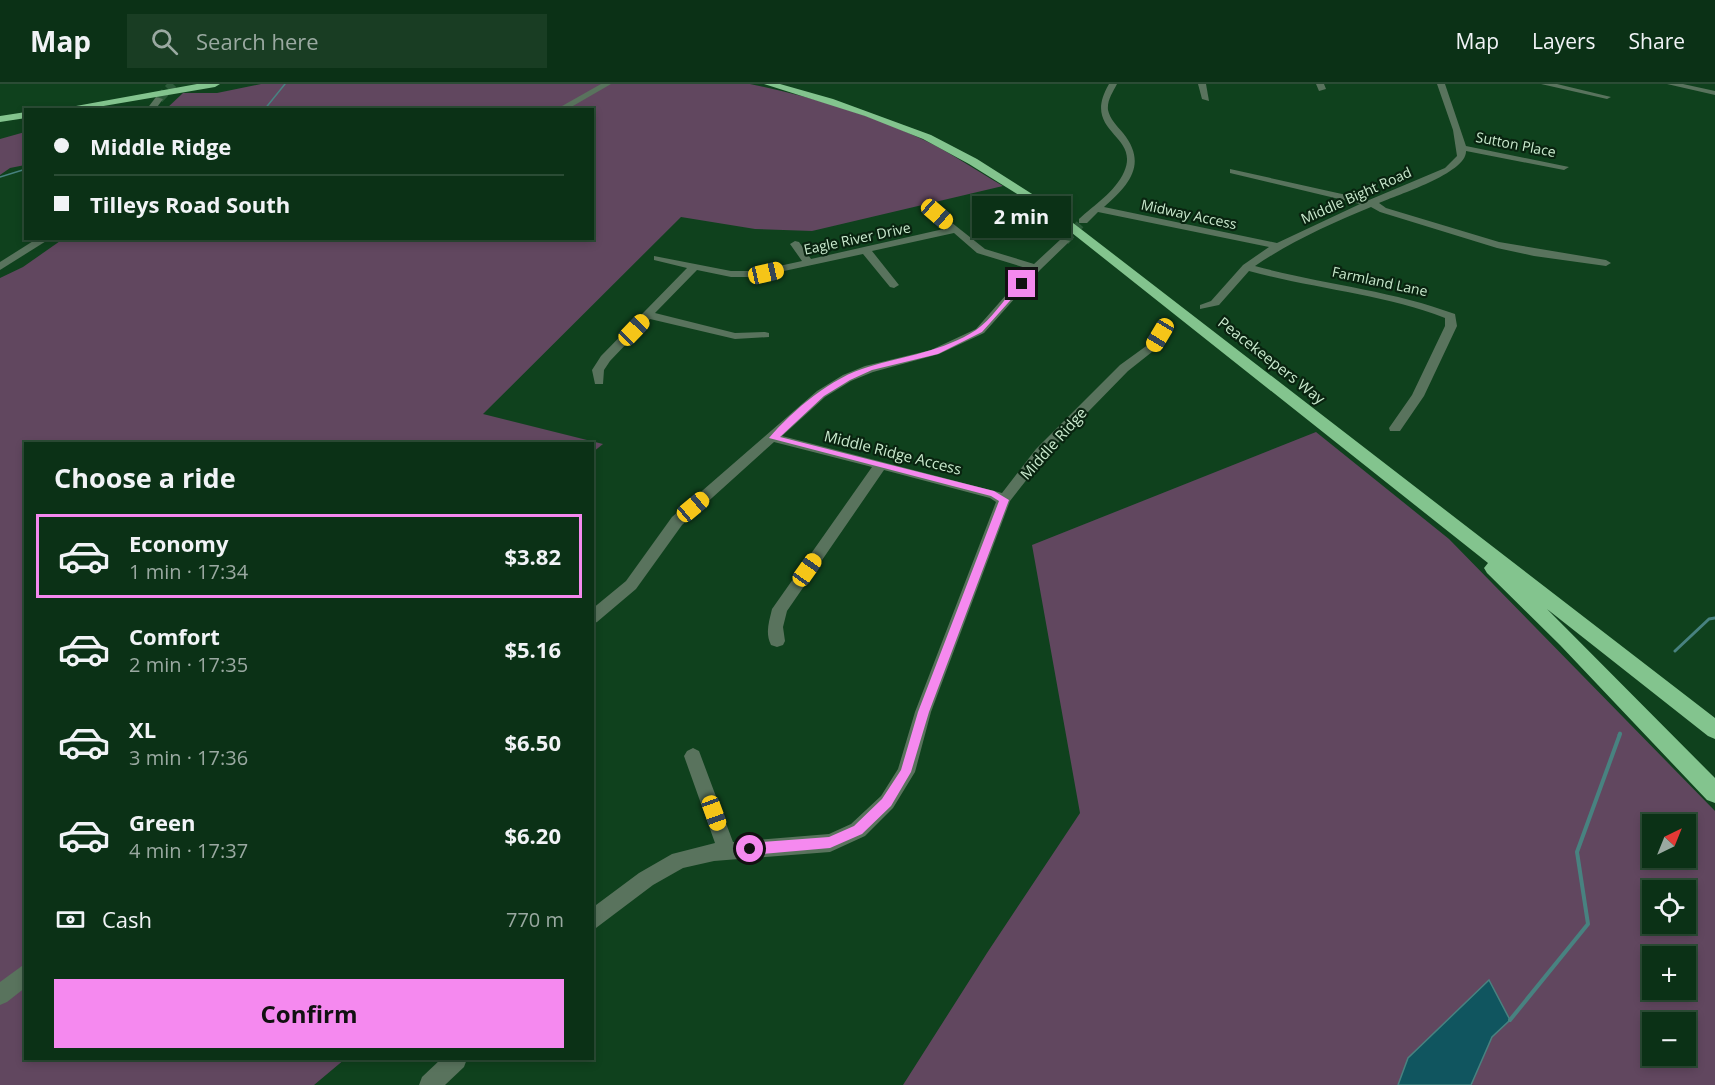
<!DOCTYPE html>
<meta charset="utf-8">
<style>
body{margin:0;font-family:"Open Sans",sans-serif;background:#193d23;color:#f1f3f6;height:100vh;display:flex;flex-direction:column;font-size:22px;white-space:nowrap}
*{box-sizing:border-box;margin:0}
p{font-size:20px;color:#9aa9a1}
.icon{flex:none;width:33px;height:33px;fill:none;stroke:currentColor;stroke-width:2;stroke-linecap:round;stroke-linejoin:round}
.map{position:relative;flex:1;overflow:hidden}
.side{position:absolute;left:24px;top:358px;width:570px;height:618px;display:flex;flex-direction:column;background:#0b3116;border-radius:0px;box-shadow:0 3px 9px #0003,0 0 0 2px #2b4c35}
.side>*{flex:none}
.banner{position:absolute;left:24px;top:24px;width:570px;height:132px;border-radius:0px;box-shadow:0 3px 9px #0003,0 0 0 2px #2b4c35;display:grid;align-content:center;height:132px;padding:0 30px;background:#0b3116}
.needle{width:39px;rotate:43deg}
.tools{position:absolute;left:1642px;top:730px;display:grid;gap:12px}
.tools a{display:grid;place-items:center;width:54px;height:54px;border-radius:0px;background:#0b3116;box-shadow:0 3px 9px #0003,0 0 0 2px #2b4c35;font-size:30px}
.end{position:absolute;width:27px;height:27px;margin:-14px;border:8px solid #f589ef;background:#111;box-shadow:0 0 0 3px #111}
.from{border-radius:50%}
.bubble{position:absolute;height:42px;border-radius:0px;background:#0b3116;box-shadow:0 3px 9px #0003,0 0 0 2px #2b4c35;font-size:20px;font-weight:700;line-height:42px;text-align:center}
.car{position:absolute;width:18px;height:36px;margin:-18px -9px;border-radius:8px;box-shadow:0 0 4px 2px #0007;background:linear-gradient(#f5c518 24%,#345 0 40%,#f5c518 0 76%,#345 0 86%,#f5c518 0)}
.banner b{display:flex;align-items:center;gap:21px;height:57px;font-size:22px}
.banner b+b{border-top:2px solid #2b4c35}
.banner i{width:15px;height:15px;background:#f1f3f6}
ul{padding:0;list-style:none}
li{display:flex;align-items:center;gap:18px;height:84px;margin:0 12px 9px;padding:0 18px;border:3px solid transparent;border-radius:0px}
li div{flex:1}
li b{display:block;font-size:22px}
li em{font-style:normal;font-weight:700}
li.on{border-color:#f589ef}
li>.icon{width:54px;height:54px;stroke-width:1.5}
h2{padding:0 30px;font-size:27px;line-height:72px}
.pay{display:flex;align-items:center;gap:15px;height:66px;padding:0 30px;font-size:22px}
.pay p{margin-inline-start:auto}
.cta{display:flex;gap:12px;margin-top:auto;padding:12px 30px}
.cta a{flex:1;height:69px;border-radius:0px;background:#f589ef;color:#111;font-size:24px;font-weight:700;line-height:69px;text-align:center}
header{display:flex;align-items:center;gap:36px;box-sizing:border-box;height:84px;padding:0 30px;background:#0b3116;border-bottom:2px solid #2b4c35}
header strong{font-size:28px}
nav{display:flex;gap:33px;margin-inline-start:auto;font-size:21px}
.search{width:420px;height:54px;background:#193d23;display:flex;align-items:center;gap:15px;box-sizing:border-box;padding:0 21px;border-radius:0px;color:#9aa9a1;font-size:22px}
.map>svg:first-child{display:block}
.green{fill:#61475f;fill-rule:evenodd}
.water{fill:#10555f;stroke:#488280;stroke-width:1.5}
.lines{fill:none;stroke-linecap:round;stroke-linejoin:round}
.stream-far2{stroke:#488280;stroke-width:1.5}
.stream-far1{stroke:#488280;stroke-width:3}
.stream{stroke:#488280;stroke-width:4}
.minor-tunnel{stroke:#2b5a38;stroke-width:9;stroke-dasharray:9 4.5;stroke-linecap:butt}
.minor{fill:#59735d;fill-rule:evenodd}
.highway{fill:#83c48e;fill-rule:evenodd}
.route{fill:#f589ef}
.labels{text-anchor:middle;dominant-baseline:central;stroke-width:4.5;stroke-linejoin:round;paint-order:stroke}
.far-street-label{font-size:14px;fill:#caeace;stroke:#092410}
.street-label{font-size:15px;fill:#caeace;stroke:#092410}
</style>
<header>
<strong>Map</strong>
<div class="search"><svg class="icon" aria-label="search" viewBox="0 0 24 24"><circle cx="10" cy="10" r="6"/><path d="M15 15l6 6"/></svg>Search here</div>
<nav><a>Map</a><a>Layers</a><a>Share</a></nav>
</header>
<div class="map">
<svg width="1715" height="1001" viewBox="0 0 1715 1001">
<rect width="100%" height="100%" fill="#0f411d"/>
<g class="green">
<path d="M261,0H750C809,12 869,30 924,56C951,69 977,87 1003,102L812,147L755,145L681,133L483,330L603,360L593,368L592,360H26V975H345L314,1001H0V194L23,183L63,155L592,154V26L166,25L183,9H217Z"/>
<path d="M25,48V81L10,84L0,91V55Z"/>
<path d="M1316,348L1449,455L1715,727V1001H903L987,869L1080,729L1032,461ZM1653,741H1686V774H1653ZM1653,807H1686V840H1653ZM1653,873H1686V906H1653ZM1653,939H1686V972H1653Z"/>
</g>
<path class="water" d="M1489,896L1510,936L1492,953L1471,1001H1398L1408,974Z"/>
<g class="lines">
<g class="stream-far2">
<path d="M264,26L285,0"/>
<path d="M0,93L26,85"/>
</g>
<g class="stream-far1">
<path d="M1675,567L1709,535L1715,534"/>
<path d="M1619,651L1620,649"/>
</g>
<path class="stream" d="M1510,936L1588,840L1577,768L1620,650"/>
<g class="minor-tunnel">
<path d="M159,15L173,0"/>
<path d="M1065,157L1083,137"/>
</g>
<g class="minor">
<path d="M601,0H611L566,26H555Z"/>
<path d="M1109,0H1117C1113,8 1107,16 1108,26C1110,35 1117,42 1123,49C1148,80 1129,101 1104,123L1277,159L1360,120L1230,89V85L1369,116L1445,84L1457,72L1453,46L1437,0H1445L1466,62L1569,83L1564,86L1466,67C1467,89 1397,111 1379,119L1386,124L1499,158L1606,176L1611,179L1606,182L1534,172L1497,164L1380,128L1371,123C1330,140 1292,157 1255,182C1321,200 1391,206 1455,230L1457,242L1424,312L1400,347H1390L1389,344L1412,311L1445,242V234C1383,210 1314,205 1249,187L1219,221L1200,225V221L1211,217L1243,181L1269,163L1098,128L1087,139H1079V135C1094,121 1115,108 1124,88C1141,50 1080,49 1109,0Z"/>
<path d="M1198,0H1206L1209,17L1202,15Z"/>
<path d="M1316,0H1324L1326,5L1319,7Z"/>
<path d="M1541,0H1557L1611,13L1607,15Z"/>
<path d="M1667,0H1683L1715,7V11Z"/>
<path d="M156,13L163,15L155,26H146Z"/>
<path d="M937,127L985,165L1034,180L1061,155L1070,157L1040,186L984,249L939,270L873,288L851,297L825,313L782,352L1002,409L1036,365L1120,281L1149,260L1156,249H1164L1166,251L1157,264L1128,287L1046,371L1010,417L931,628L915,688L893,724L865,752L830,768L714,777L683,784L653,801L592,847V824L639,789L672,770L715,759L684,672L687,667L693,664L699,667L733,758L829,750L851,740L881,712L898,685L915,628L996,418L990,414L884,386L787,527L783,543L785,557L783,561L777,563L771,561C765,549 769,538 772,525L872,383L774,358L682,441L636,505L597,538L592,540V525L626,497L672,433L817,307L843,291L865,282L931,266L976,245L1029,185L977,169L954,149L872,167L899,201L894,204L890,203L863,170L756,193H731L697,186L655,229L735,249L765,248L769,249V253L735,255L650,235L610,277L604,286L603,300H595L592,286L601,272L687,184L654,176V172L731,187H756L802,177L790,160L795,157L799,158L811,175L948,144L932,130Z"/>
<path d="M38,154H51L0,186V178Z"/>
<path d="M26,879V903L7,918L0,921V898Z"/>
<path d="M441,975H467L464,983L445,1001H419L422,993Z"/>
</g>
<g class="highway">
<path d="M197,0H220L215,3L80,26H54Z"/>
<path d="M764,0H780L833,15L931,51L977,75L1051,122L1715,634V655L1708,652L1547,525L1715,694V719L1707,716L1560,561L1487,489L1484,484L1488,479L1043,126L969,80L923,55L865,32Z"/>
<path d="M26,28V34L0,38V32Z"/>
</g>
</g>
<path class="route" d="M1019,198L1025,200L982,248L938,270L872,286L850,296L824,312L780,353L994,407L1009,416L929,628L911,688L891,722L862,750L830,764L750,771L746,769V761L750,759L829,753L854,742L882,715L901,686L918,628L999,417L991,412L769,354C793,326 832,293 868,283C904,272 944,267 976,246C991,236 1007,212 1019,198Z"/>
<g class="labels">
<g class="far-street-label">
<text transform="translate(1516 60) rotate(11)">Sutton Place</text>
<text transform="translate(1356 111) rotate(-24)">Middle Bight Road</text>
<text transform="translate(1189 130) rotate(12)">Midway Access</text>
<text transform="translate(857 154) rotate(-12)">Eagle River Drive</text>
<text transform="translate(1380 197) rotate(12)">Farmland Lane</text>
</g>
<g class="street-label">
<text transform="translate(1272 276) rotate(38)">Peacekeepers Way</text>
<text transform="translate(1053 359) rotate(-48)">Middle Ridge</text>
<text transform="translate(893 368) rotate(14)">Middle Ridge Access</text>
</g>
</g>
</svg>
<div class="tools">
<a><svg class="needle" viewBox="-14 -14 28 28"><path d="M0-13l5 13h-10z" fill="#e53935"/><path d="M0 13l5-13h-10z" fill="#9aa9a1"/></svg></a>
<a><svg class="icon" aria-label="locate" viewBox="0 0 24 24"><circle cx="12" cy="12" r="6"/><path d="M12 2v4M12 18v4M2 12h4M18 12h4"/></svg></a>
<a>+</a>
<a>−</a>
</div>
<i class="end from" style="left:750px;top:765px"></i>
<i class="end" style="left:1022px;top:200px"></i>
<div class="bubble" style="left:972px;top:112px;width:99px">2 min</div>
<i class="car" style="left:937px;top:130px;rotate:131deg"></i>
<i class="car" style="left:766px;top:189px;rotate:77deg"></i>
<i class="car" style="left:634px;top:246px;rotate:44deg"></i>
<i class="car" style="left:1160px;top:251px;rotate:211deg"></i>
<i class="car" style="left:693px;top:423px;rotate:50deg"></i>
<i class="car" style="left:807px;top:486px;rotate:35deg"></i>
<i class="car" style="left:714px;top:729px;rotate:160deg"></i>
<div class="banner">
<b><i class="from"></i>Middle Ridge</b>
<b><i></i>Tilleys Road South</b>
</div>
<section class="side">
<h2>Choose a ride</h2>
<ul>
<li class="on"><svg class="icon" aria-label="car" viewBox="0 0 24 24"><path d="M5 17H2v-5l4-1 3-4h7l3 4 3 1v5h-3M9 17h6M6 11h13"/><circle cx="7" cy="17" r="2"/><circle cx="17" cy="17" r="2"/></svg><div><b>Economy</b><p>1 min · 17:34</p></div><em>$3.82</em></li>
<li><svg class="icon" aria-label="car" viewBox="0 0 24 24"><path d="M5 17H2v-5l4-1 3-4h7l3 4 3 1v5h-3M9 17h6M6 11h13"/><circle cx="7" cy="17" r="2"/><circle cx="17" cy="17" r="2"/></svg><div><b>Comfort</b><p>2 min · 17:35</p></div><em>$5.16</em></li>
<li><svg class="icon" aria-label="car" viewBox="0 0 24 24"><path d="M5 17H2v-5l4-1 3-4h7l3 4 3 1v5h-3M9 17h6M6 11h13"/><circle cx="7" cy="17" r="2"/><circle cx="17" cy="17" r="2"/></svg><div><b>XL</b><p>3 min · 17:36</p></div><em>$6.50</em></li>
<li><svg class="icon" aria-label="car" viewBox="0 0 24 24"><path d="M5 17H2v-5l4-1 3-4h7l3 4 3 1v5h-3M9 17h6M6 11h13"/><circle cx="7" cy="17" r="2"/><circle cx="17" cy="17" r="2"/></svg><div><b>Green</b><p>4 min · 17:37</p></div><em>$6.20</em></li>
</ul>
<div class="pay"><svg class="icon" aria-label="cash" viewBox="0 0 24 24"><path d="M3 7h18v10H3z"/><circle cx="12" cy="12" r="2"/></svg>Cash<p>770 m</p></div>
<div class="cta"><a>Confirm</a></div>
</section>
</div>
